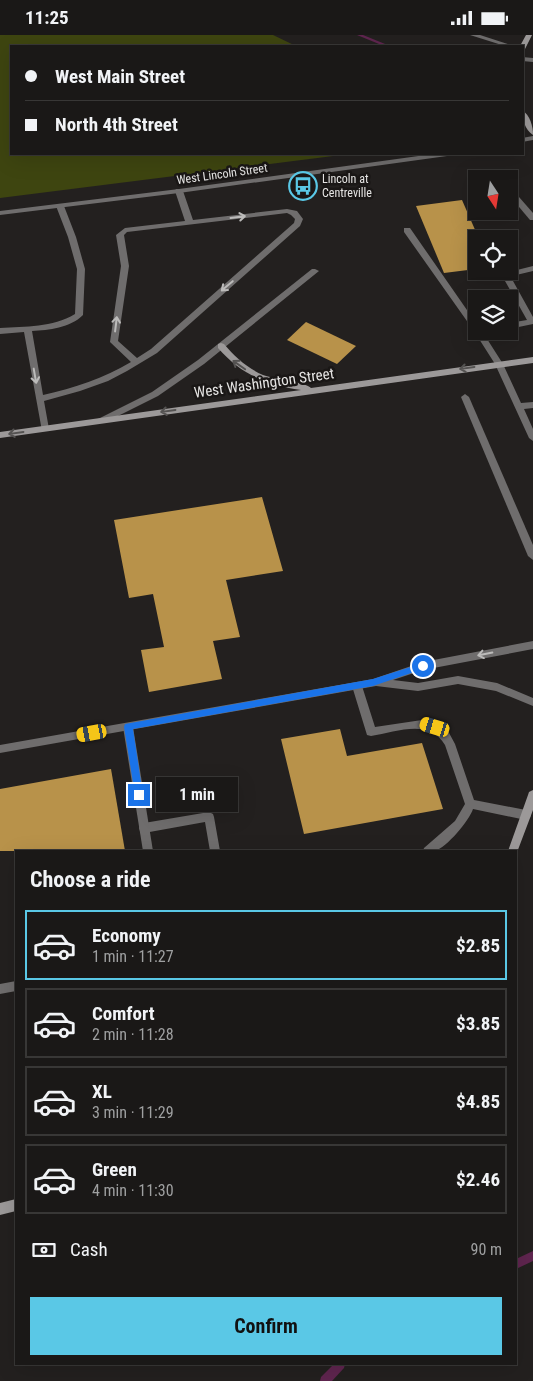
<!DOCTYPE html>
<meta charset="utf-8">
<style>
body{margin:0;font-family:"Roboto Condensed",sans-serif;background:#272524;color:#f1f3f6;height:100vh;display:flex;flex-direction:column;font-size:19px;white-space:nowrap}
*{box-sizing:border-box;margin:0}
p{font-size:16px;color:#9fa0a1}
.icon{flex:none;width:28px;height:28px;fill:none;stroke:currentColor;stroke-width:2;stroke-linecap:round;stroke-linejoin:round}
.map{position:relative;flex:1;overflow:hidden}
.details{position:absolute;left:15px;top:815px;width:502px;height:515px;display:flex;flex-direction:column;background:#1a1817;border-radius:0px;box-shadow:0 5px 20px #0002,0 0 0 1px #383736}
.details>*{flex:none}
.hud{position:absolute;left:10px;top:10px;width:514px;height:110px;border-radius:0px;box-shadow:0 5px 20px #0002,0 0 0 1px #383736;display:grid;align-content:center;height:110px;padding:0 15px;background:#1a1817}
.needle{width:32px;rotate:168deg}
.tools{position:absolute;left:468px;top:135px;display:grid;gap:10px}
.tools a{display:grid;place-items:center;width:50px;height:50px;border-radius:0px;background:#1a1817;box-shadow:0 5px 20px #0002,0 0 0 1px #383736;font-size:25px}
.end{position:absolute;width:22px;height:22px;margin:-11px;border:6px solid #1a73e8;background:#fff;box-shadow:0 0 0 2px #fff}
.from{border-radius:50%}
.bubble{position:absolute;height:35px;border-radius:0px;background:#1a1817;box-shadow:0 5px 20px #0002,0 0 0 1px #383736;font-size:16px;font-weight:700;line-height:35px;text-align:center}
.car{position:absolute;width:15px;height:30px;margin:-15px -8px;border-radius:6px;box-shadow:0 0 4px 1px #0007;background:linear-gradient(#f5c518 24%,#345 0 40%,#f5c518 0 76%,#345 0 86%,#f5c518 0)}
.hud b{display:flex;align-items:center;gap:18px;height:48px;font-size:19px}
.hud b+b{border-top:1px solid #383736}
.hud i{width:12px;height:12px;background:#f1f3f6}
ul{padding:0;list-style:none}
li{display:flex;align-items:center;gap:15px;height:70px;margin:0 10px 8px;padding:0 5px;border:2px solid #383736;border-radius:0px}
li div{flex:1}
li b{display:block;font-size:19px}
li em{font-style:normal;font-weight:700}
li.current{border-color:#5ac8e6}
li>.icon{width:45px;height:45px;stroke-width:1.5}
h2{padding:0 15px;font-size:22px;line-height:60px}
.pay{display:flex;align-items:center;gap:12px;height:55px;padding:0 15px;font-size:19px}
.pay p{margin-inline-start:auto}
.cta{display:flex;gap:10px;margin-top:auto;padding:10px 15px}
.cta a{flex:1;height:58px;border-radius:0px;background:#5ac8e6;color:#111;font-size:20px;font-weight:700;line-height:58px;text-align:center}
.status{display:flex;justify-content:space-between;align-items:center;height:35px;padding:0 25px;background:#1a1817;direction:ltr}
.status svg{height:14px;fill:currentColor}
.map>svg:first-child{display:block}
.green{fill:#3e4510}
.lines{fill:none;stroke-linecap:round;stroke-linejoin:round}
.stream{fill:#5f254f;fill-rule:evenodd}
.building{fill:#b8924a}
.service{fill:#6f6d6d;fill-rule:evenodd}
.minor{fill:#6f6d6d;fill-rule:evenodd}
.tertiary{fill:#6f6d6d;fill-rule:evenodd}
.secondary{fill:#9c9999;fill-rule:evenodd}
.oneway{stroke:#bcbbba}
.oneway2{stroke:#545251}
.route{fill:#1a73e8}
.labels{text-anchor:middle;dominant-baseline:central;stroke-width:5;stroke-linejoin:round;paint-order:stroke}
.far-street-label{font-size:12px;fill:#e6e5e4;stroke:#1a1716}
.far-poi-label{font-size:12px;fill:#e6e5e4;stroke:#1a1716;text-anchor:start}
.street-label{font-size:15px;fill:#e6e5e4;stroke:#1a1716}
</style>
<div class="status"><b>11:25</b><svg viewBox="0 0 49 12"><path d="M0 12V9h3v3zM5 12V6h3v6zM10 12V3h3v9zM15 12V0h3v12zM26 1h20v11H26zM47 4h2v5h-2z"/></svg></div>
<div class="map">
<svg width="533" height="1346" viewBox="0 0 533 1346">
<rect width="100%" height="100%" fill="#23201f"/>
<path class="green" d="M0,0H273L296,11H11V119H349L0,163Z"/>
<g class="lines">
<g class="stream">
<path d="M357,0H363L390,11H384Z"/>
<path d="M533,1216V1226L516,1234V1224Z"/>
<path d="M334,1329H345L344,1333L332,1346H320L321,1342Z"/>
</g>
</g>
<g class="building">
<path d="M462,165L476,197V234L444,238L416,171Z"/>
<path d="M306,287L356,311L337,329L287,305Z"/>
<path d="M262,462L283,536L226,545L240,602L213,606L222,644L149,657L141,615L164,612L153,559L129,563L114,485Z"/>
<path d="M340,694L347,721L422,708L443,774L304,799L281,704Z"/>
<path d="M111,734L125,816H0V754Z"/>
</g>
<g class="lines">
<g class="service">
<path d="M470,0H480L514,11H505Z"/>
<path d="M522,22L533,23V27L522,26Z"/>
<path d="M176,154H179L183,156L193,185L287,174L297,176L303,184L300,191L157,318L127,336L108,346L80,356L44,366L49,394L48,396H42L24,297L0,299V293C26,291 52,293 75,279L77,234L68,202L56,171L60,169L64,171L76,202L85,234L83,280C70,293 49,295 32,296L43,360C74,353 104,343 131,327L110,307L121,231L116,200L125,193L185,186L175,156ZM287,178L291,180L295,184L294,188L151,314L137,323L118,306L129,231L124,200L127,197Z"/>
<path d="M509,154H512L533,178V185H530L509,160Z"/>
<path d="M404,193H410L476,288V296H482L503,329L521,368L533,367V373L524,374L533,394V406L529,403L495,329L474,296L404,197Z"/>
<path d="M533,231V236L512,241L513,246L533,282V289L509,294V288L527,285L505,246L504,240L505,238Z"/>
<path d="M312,234H315L319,236L204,329L158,361L104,388H98V384L152,357L198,325Z"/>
<path d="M465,359L469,362L533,510V525L528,521L461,362Z"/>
<path d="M357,647L360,648L362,651L375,692L422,685L439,690L448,696L455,709L474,765L526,775L530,777L531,780L530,783L526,785L473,774C469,786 447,812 435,816C432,817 426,816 423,816L424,813L455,786L465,769L445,710C429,683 397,697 371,701L367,700L352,651L354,648Z"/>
<path d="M209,777L213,779L214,782L220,816H210L205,787L144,798L140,796L139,793L140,790L144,788Z"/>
</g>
<g class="minor">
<path d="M128,688L132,689L133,692L153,816H143L123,692L124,689Z"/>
<path d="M16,946V956L0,959V949Z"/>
</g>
<g class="tertiary">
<path d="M533,101V105L522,107V103Z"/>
<path d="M433,119H451L447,121L179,158L0,180V176L179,154Z"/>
<path d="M533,606V614L423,635L393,645L418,648L458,641L497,648L533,663V671L496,656L458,649L418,656L376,651L0,718V710L373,644L423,627Z"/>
</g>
<g class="secondary">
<path d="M526,0H532L525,14L522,16V11H520Z"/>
<path d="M522,75C530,80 533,91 533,100C525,95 522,84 522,75Z"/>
<path d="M221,308L224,309C235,322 247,333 263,340C274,344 306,347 311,353L533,322V328L0,403V397L301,355C265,349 242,340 218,313V309Z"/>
<path d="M533,755V775L516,820V816H508L528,760L529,757Z"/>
<path d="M16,1164V1176L0,1180V1168Z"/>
</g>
</g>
<defs><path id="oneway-shaft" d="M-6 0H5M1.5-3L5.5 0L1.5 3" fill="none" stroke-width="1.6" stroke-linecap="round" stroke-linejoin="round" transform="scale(1.25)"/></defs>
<g class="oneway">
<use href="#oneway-shaft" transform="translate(238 182) rotate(-7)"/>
<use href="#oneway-shaft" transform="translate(227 251) rotate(140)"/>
<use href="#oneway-shaft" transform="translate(116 289) rotate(-83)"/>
<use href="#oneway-shaft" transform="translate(35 341) rotate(80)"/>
<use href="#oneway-shaft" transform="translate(485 619) rotate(169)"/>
</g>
<g class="oneway2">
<use href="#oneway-shaft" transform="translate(239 330) rotate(-145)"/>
<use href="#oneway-shaft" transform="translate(467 333) rotate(172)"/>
<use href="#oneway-shaft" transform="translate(168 376) rotate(172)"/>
<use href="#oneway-shaft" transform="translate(16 398) rotate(172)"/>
</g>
<path class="route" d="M423,628L427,631L426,633L373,651L133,694L143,760L139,763L135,760L124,692L125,689L373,644Z"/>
<defs>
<symbol id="bus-ring" viewBox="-11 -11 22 22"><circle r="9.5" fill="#1a1716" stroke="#5ac8e6" stroke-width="1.5"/><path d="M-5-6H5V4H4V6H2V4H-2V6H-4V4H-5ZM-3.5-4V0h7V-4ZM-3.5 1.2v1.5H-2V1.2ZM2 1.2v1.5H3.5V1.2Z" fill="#5ac8e6"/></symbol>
</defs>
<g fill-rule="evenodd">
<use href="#bus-ring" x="287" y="135" width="32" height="32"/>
</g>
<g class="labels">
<g class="far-street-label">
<text transform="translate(222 139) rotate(-8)">West Lincoln Street</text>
</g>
<g class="far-poi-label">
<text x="322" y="144">Lincoln at<tspan x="322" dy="14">Centreville</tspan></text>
</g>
<g class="street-label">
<text transform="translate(264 348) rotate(-8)">West Washington Street</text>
</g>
</g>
</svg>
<div class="tools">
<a><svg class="needle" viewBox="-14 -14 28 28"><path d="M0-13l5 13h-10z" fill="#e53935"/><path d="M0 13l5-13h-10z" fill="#9fa0a1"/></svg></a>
<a><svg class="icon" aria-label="locate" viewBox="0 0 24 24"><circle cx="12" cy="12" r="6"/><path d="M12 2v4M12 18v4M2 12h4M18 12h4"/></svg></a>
<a><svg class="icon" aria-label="layers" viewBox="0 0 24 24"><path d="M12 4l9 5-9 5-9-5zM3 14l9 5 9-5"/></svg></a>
</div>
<i class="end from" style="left:423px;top:631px"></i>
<i class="end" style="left:139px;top:760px"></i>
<div class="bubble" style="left:156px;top:742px;width:82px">1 min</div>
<i class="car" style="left:435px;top:692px;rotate:287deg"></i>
<i class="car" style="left:92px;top:698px;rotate:260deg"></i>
<div class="hud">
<b><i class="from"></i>West Main Street</b>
<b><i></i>North 4th Street</b>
</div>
<section class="details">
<h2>Choose a ride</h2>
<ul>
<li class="current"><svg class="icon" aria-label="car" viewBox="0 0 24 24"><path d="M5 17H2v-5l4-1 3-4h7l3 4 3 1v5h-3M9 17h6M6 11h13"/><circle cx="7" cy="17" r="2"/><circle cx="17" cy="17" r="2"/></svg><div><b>Economy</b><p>1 min · 11:27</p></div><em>$2.85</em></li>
<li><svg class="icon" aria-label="car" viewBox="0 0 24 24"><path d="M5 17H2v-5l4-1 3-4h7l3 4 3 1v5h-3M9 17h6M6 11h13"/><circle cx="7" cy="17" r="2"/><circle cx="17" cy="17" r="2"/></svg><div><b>Comfort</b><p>2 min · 11:28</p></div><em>$3.85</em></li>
<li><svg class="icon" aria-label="car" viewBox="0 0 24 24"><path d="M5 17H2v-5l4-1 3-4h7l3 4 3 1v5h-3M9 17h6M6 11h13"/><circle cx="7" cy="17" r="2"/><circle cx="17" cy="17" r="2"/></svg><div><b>XL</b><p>3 min · 11:29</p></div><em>$4.85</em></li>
<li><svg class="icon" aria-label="car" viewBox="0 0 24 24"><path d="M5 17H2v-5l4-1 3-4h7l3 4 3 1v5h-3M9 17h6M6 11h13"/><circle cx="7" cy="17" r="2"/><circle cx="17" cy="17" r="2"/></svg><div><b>Green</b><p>4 min · 11:30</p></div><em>$2.46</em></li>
</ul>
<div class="pay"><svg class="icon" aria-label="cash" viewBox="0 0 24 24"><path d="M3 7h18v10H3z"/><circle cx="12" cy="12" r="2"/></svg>Cash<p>90 m</p></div>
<div class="cta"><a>Confirm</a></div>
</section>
</div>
